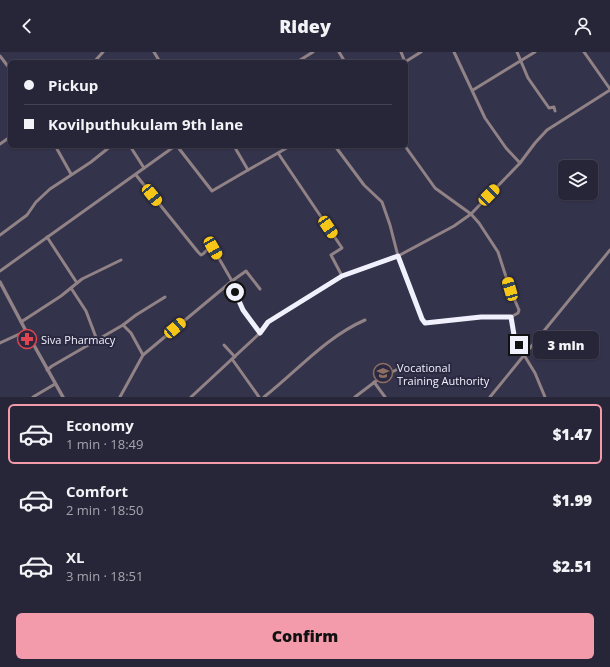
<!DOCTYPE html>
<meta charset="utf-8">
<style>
body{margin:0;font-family:"Open Sans",sans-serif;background:#2f2e41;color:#f1f3f6;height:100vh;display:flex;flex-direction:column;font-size:15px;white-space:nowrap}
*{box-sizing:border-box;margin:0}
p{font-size:13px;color:#a4a5ae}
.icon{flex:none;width:22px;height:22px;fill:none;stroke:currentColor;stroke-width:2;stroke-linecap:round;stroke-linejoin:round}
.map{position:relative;height:345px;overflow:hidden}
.sheet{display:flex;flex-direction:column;background:#272639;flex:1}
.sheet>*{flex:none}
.banner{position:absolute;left:8px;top:8px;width:400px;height:88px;border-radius:6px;box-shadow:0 1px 3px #0004,0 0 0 1px #434353;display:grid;align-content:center;height:88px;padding:0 16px;background:#272639}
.controls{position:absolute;left:558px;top:108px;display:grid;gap:8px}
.controls a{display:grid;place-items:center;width:40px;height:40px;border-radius:6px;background:#272639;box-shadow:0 1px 3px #0004,0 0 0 1px #434353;font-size:20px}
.end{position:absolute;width:18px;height:18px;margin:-9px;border:5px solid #f0f1fd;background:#111;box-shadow:0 0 0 2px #111}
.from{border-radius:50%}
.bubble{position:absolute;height:28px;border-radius:6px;background:#272639;box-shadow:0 1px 3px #0004,0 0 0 1px #434353;font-size:13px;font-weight:800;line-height:28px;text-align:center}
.car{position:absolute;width:12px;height:24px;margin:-12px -6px;border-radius:5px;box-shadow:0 0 3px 1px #0007;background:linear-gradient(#f5c518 24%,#345 0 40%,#f5c518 0 76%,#345 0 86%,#f5c518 0)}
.banner b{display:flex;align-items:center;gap:14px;height:38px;font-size:15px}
.banner b+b{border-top:1px solid #434353}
.banner i{width:10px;height:10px;background:#f1f3f6}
ul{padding:7px 0 0;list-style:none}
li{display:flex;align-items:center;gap:12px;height:60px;margin:0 8px 6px;padding:0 8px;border:2px solid transparent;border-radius:6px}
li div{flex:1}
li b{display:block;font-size:15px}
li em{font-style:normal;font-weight:800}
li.selected{border-color:#f39aab}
li>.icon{width:36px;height:36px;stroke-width:1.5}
.primary-button{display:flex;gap:8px;margin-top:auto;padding:8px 16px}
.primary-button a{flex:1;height:46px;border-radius:6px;background:#f39aab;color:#111;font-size:16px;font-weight:800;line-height:46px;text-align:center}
header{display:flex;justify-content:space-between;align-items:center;height:52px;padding:0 16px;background:#272639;font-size:18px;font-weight:800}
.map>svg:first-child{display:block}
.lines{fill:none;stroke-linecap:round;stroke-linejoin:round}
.minor{stroke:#918286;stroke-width:3}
.tertiary{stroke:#918286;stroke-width:3.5}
.route{stroke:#f0f1fd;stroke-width:5}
.labels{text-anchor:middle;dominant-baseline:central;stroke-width:4;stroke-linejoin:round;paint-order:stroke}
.poi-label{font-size:11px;fill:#f0f1fd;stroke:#2a2941;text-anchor:start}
</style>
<header><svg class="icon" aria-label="back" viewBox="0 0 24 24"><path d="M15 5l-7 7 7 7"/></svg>Ridey<svg class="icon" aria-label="person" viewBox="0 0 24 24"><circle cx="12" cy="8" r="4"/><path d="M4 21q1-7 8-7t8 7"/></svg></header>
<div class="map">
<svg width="610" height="345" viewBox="0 0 610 345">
<rect width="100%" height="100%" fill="#34334c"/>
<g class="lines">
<g class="minor">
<path d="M154,0L160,10"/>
<path d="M339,0L345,10"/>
<path d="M401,0L405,10"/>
<path d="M454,0L485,66L506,96L520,111"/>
<path d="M517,0L528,26L549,56L554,55L555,59"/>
<path d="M584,0L610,37"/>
<path d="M0,4L10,17"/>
<path d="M94,10L103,0"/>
<path d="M297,10L313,0"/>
<path d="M405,10L421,0"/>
<path d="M473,38L535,0"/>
<path d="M0,92L10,85"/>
<path d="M60,94L57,97L71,122"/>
<path d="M130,94L144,116"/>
<path d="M177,94L212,139L248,118"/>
<path d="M335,94L364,133L382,150L390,173L398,204L454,174L471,162L520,111L535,91L547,78L610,38"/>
<path d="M405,94L435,136L471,162L479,171L498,200L510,237L519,258L518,261L511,265"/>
<path d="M278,101L290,94"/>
<path d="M136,123L198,200L201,203L203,202L210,195L213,196L232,229L243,258L260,281"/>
<path d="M0,183L27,163L36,150L50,137L91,110L111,94"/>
<path d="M47,185L77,231"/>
<path d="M0,219L175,94"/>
<path d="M342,224L398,204L422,267L425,271L481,265H511L514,283L524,303L535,321L545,345"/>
<path d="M71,236L86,259L97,288"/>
<path d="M21,270L61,244L82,227L121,208"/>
<path d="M123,273L131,281L143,303"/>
<path d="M0,291L26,279"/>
<path d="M224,293L235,305"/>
<path d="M232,307L259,345"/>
<path d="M47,318L52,314L123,273L136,263L165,245"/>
<path d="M374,330L385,345"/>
<path d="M33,345L55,332"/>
<path d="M120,345L143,303L232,229L246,219L260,237"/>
<path d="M191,345L260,281L269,270L342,224L331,203L342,196L278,101L248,118L234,94"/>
<path d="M264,345C297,319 326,285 365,268"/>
<path d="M355,345L380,326L402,315"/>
<path d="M490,345L610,198"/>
</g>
<path class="tertiary" d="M0,230L26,279L63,345"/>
</g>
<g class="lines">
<path class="route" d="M235,240L243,258L260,281L268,270L342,224L398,204L422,267L425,271L481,265H511L514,283L519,293"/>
</g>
<defs>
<symbol id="pharmacy-ring" viewBox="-11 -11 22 22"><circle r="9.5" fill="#2a2941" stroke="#e0444e" stroke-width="1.5"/><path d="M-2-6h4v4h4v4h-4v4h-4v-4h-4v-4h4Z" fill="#e0444e"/></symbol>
<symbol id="university-ring" viewBox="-11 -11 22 22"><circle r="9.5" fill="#2a2941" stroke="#8d6e63" stroke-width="1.5"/><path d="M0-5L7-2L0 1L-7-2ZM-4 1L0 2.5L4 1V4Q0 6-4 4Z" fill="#8d6e63"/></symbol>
</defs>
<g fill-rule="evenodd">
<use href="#pharmacy-ring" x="16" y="276" width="22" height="22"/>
<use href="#university-ring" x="372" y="310" width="22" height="22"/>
</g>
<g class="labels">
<g class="poi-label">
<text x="41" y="287">Siva Pharmacy</text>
<text x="397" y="315">Vocational<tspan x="397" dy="13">Training Authority</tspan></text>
</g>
</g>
</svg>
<div class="controls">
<a><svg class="icon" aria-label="layers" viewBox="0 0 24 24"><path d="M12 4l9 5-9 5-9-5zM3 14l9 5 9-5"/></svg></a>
</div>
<i class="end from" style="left:235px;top:240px"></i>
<i class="end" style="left:519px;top:293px"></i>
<div class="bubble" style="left:533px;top:279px;width:66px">3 min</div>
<i class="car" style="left:152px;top:143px;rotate:141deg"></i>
<i class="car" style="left:489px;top:143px;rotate:44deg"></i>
<i class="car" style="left:328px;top:175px;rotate:146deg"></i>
<i class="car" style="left:213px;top:196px;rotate:150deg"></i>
<i class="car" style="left:510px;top:237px;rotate:344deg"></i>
<i class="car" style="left:175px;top:276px;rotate:49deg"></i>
<div class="banner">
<b><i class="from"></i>Pickup</b>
<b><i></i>Kovilputhukulam 9th lane</b>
</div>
</div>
<section class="sheet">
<ul>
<li class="selected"><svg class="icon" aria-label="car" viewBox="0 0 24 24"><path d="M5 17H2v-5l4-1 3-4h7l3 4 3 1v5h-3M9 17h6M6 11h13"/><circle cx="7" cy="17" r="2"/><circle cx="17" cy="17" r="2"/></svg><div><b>Economy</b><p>1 min · 18:49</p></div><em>$1.47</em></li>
<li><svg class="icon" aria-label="car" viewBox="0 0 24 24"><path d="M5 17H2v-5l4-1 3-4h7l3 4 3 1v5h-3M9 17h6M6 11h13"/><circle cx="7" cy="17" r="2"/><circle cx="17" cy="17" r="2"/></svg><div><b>Comfort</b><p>2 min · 18:50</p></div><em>$1.99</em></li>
<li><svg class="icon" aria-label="car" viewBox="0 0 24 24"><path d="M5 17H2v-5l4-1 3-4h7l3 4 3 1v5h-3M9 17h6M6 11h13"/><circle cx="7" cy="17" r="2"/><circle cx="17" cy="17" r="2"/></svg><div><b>XL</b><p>3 min · 18:51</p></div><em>$2.51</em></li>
</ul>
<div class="primary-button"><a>Confirm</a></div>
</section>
